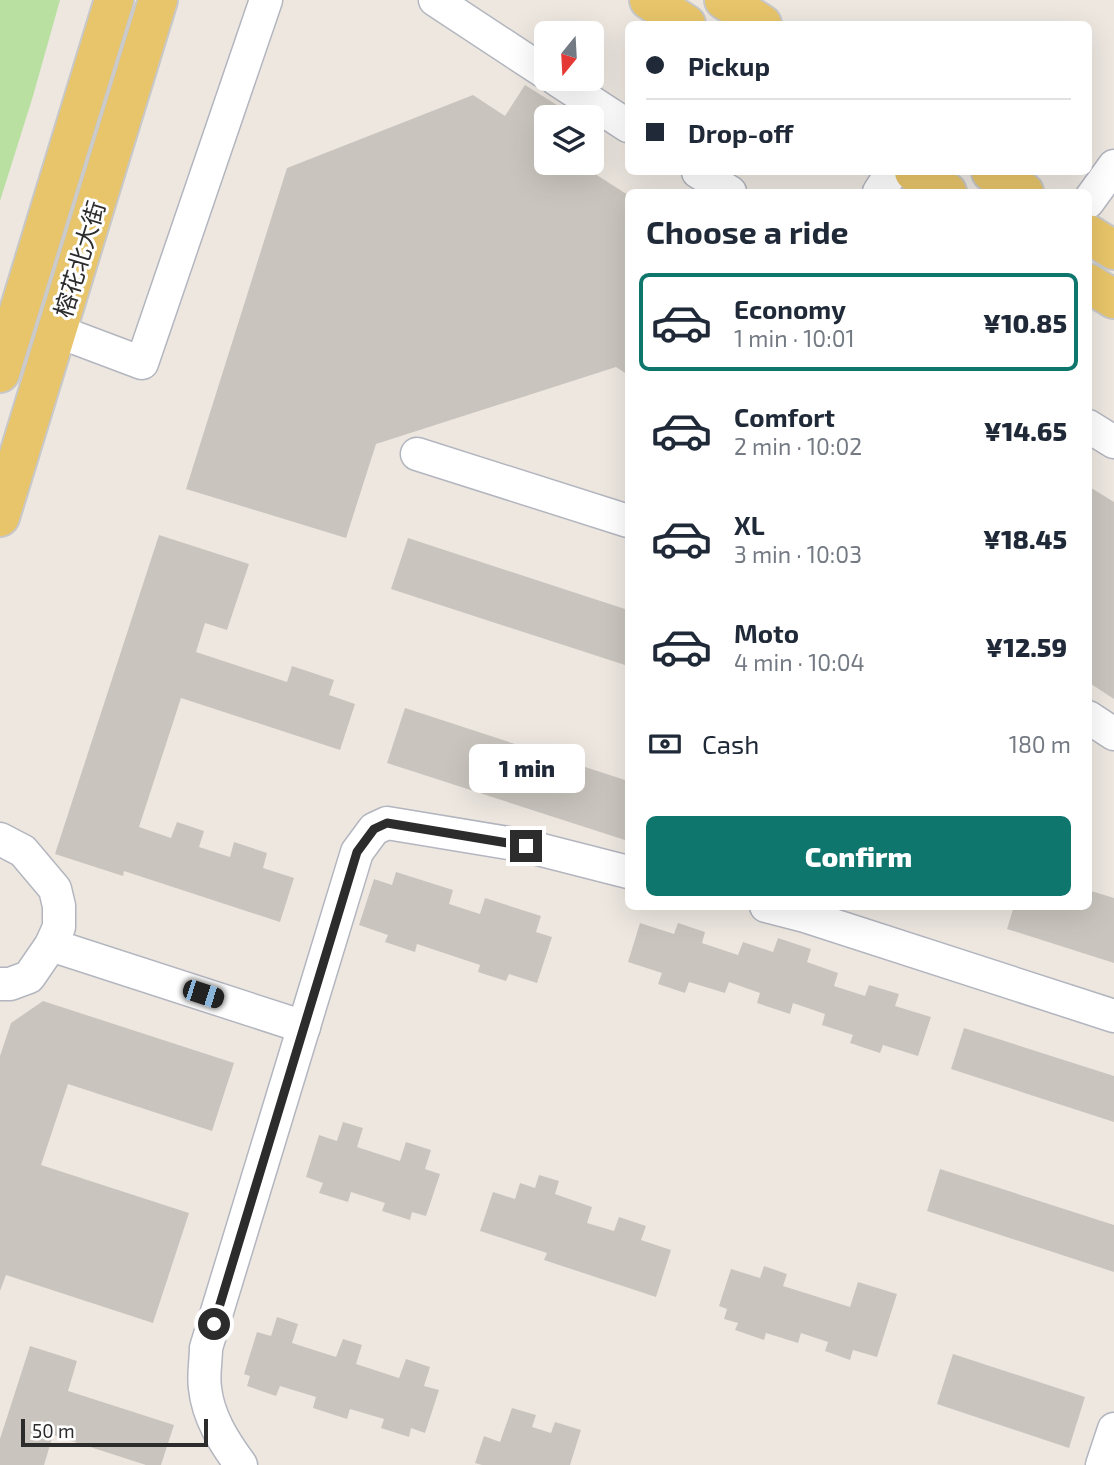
<!DOCTYPE html>
<meta charset="utf-8">
<style>
body{margin:0;font-family:"Exo 2","Noto Sans SC",sans-serif;background:#f6f6f7;color:#1f2937;height:100vh;display:flex;flex-direction:column;font-size:26px;white-space:nowrap}
*{box-sizing:border-box;margin:0}
p{font-size:23px;color:#747a83}
.icon{flex:none;width:38px;height:38px;fill:none;stroke:currentColor;stroke-width:2;stroke-linecap:round;stroke-linejoin:round}
.map{position:relative;flex:1;overflow:hidden}
.panel{position:absolute;left:625px;top:189px;width:467px;height:721px;display:flex;flex-direction:column;background:#fff;border-radius:10px;box-shadow:0 7px 28px #0002}
.panel>*{flex:none}
.top-card{position:absolute;left:625px;top:21px;width:467px;height:154px;border-radius:10px;box-shadow:0 7px 28px #0002;display:grid;align-content:center;height:154px;padding:0 21px;background:#fff}
.needle{width:46px;rotate:198deg}
.fabs{position:absolute;left:534px;top:21px;display:grid;gap:14px}
.fabs a{display:grid;place-items:center;width:70px;height:70px;border-radius:10px;background:#fff;box-shadow:0 7px 28px #0002;font-size:35px}
.scale{position:absolute;left:21px;bottom:18px;width:187px;box-sizing:border-box;padding-left:7px;border:4px solid #2c2c2c;border-top:0;font-size:19px;line-height:24px;white-space:nowrap;color:#2c2c2c;-webkit-text-stroke:5px #fff;paint-order:stroke}
.end{position:absolute;width:32px;height:32px;margin:-16px;border:9px solid #2c2c2c;background:#fff;box-shadow:0 0 0 4px #fff}
.from{border-radius:50%}
.bubble{position:absolute;height:49px;border-radius:10px;background:#fff;box-shadow:0 7px 28px #0002;font-size:23px;font-weight:800;line-height:49px;text-align:center}
.car{position:absolute;width:21px;height:42px;margin:-21px -10px;border-radius:9px;box-shadow:0 0 5px 2px #0007;background:linear-gradient(#222 24%,#8ab4d8 0 40%,#222 0 76%,#8ab4d8 0 86%,#222 0)}
.top-card b{display:flex;align-items:center;gap:24px;height:66px;font-size:26px}
.top-card b+b{border-top:2px solid #e0e1e3}
.top-card i{width:18px;height:18px;background:#1f2937}
ul{padding:0;list-style:none}
li{display:flex;align-items:center;gap:21px;height:98px;margin:0 14px 10px;padding:0 7px;border:4px solid transparent;border-radius:10px}
li div{flex:1}
li b{display:block;font-size:26px}
li em{font-style:normal;font-weight:800}
li.selected{border-color:#0f766e}
li>.icon{width:63px;height:63px;stroke-width:1.5}
h2{padding:0 21px;font-size:32px;line-height:84px}
.pay{display:flex;align-items:center;gap:18px;height:77px;padding:0 21px;font-size:26px}
.pay p{margin-inline-start:auto}
.button{display:flex;gap:14px;margin-top:auto;padding:14px 21px}
.button a{flex:1;height:80px;border-radius:10px;background:#0f766e;color:#fff;font-size:28px;font-weight:800;line-height:80px;text-align:center}
.map>svg:first-child{display:block}
.green{fill:#b9dfa1}
.building{fill:#c9c5be}
.lines{fill:none;stroke-linecap:round;stroke-linejoin:round}
.minor-casing{stroke:#b3b6bf;stroke-width:35}
.major-casing{stroke:#c8c8c8;stroke-width:42}
.minor{stroke:#fff;stroke-width:32}
.major{stroke:#e8c56a;stroke-width:38}
.route{stroke:#2c2c2c;stroke-width:9}
.labels{text-anchor:middle;dominant-baseline:central;stroke-width:6;stroke-linejoin:round;paint-order:stroke}
.street-label{font-size:24px;fill:#2c2c2c;stroke:#fff}
</style>
<div class="map">
<svg width="1114" height="1465" viewBox="0 0 1114 1465">
<rect width="100%" height="100%" fill="#ede7e0"/>
<path class="green" d="M0,0H60L33,96L0,201Z"/>
<g class="building">
<path d="M525,85L576,117H546V163H578L628,195V375L616,367L376,444L346,538L186,489L287,168L473,95L505,116Z"/>
<path d="M1088,486L1114,502V699L1088,682Z"/>
<path d="M159,535L249,564L227,630L205,623L196,652L287,682L292,666L334,680L329,695L355,704L340,750L181,698L139,827L171,838L177,822L204,831L199,847L230,857L234,842L267,853L263,868L294,878L280,922L124,871L123,876L55,854Z"/>
<path d="M408,538L628,610V666L391,589Z"/>
<path d="M405,708L628,781V841L387,763Z"/>
<path d="M396,872L453,890L449,904L480,914L485,898L541,916L536,932L552,937L537,983L509,974L506,981L478,972L480,965L417,944L415,952L385,942L388,935L359,925L374,879L392,885Z"/>
<path d="M1088,890L1114,898V963L1007,929L1014,906H1088Z"/>
<path d="M640,923L674,934L678,923L705,932L702,943L738,955L743,942L773,952L778,938L811,949L807,962L838,973L834,986L865,996L869,985L899,994L895,1006L931,1017L918,1056L883,1045L880,1053L850,1043L853,1035L822,1025L825,1014L793,1003L790,1014L757,1003L760,993L729,982L725,993L689,982L685,993L658,984L662,973L628,962Z"/>
<path d="M43,1001L234,1063L212,1131L68,1084L41,1165L189,1213L153,1323L6,1275L0,1291V1056L11,1023Z"/>
<path d="M964,1028L1114,1076V1122L951,1069Z"/>
<path d="M343,1122L363,1128L357,1147L400,1161L406,1142L431,1150L425,1169L440,1174L426,1216L412,1212L410,1220L382,1211L385,1203L351,1192L348,1202L319,1193L323,1183L306,1177L319,1135L337,1141Z"/>
<path d="M940,1169L1114,1225V1272L927,1211Z"/>
<path d="M539,1175L559,1181L555,1194L592,1207L587,1223L614,1231L619,1217L646,1226L641,1240L671,1250L656,1297L544,1260L547,1253L480,1231L493,1192L515,1199L520,1183L535,1188Z"/>
<path d="M764,1266L787,1274L783,1286L850,1307L858,1282L897,1294L877,1357L853,1350L850,1360L825,1351L828,1342L801,1333L798,1343L766,1333L764,1340L735,1330L738,1323L724,1319L727,1309L719,1306L731,1269L760,1278Z"/>
<path d="M277,1317L298,1324L292,1343L336,1357L343,1339L362,1345L356,1364L399,1378L406,1359L430,1367L424,1386L439,1390L425,1433L411,1428L409,1437L381,1428L384,1419L350,1409L347,1419L313,1408L316,1397L280,1386L276,1396L247,1386L250,1376L244,1374L257,1332L271,1336Z"/>
<path d="M30,1346L77,1361L68,1391L174,1425L161,1465H146L53,1435L44,1465H0V1439Z"/>
<path d="M953,1354L1085,1397L1069,1448L937,1404Z"/>
<path d="M512,1408L536,1415L532,1427L551,1433L555,1422L581,1430L570,1465H482L475,1463L484,1436L500,1442Z"/>
</g>
<g class="lines">
<defs>
<g id="minor">
<path d="M435,0L546,73"/>
<path d="M556,79L628,126"/>
<path d="M698,172L730,192"/>
<path d="M879,192L892,172"/>
<path d="M1088,202L1114,166"/>
<path d="M57,331L142,363L266,0"/>
<path d="M1088,426L1114,442"/>
<path d="M417,454L628,521"/>
<path d="M1088,717L1114,734"/>
<path d="M0,839L23,851L55,889L59,906V927L51,945L29,977L10,984H0"/>
<path d="M766,906L805,916L1114,1016"/>
<path d="M51,945L304,1027"/>
<path d="M241,1465C224,1442 208,1417 205,1388C203,1375 206,1361 206,1348L357,852L374,829L387,823L526,846L628,872"/>
<path d="M1102,1465L1114,1429"/>
</g>
<g id="major">
<path d="M649,0L686,24"/>
<path d="M724,0L762,24"/>
<path d="M914,172L947,192"/>
<path d="M991,172L1024,192"/>
<path d="M1088,234L1114,250"/>
<path d="M1088,283L1114,299"/>
<path d="M0,373L114,0"/>
<path d="M0,517L158,0"/>
</g>
</defs>
<use href="#minor" class="minor-casing"/>
<use href="#major" class="major-casing"/>
<use href="#minor" class="minor"/>
<use href="#major" class="major"/>
</g>
<g class="lines">
<path class="route" d="M214,1324L357,852L374,829L387,823L526,846"/>
</g>
<g class="labels">
<g class="street-label">
<text transform="translate(79 259) rotate(-73)">榕花北大街</text>
</g>
</g>
</svg>
<div class="fabs">
<a><svg class="needle" viewBox="-14 -14 28 28"><path d="M0-13l5 13h-10z" fill="#e53935"/><path d="M0 13l5-13h-10z" fill="#747a83"/></svg></a>
<a><svg class="icon" aria-label="layers" viewBox="0 0 24 24"><path d="M12 4l9 5-9 5-9-5zM3 14l9 5 9-5"/></svg></a>
</div>
<div class="scale">50 m</div>
<i class="end from" style="left:214px;top:1324px"></i>
<i class="end" style="left:526px;top:846px"></i>
<div class="bubble" style="left:469px;top:744px;width:116px">1 min</div>
<i class="car" style="left:203px;top:994px;rotate:108deg"></i>
<div class="top-card">
<b><i class="from"></i>Pickup</b>
<b><i></i>Drop-off</b>
</div>
<section class="panel">
<h2>Choose a ride</h2>
<ul>
<li class="selected"><svg class="icon" aria-label="car" viewBox="0 0 24 24"><path d="M5 17H2v-5l4-1 3-4h7l3 4 3 1v5h-3M9 17h6M6 11h13"/><circle cx="7" cy="17" r="2"/><circle cx="17" cy="17" r="2"/></svg><div><b>Economy</b><p>1 min · 10:01</p></div><em>¥10.85</em></li>
<li><svg class="icon" aria-label="car" viewBox="0 0 24 24"><path d="M5 17H2v-5l4-1 3-4h7l3 4 3 1v5h-3M9 17h6M6 11h13"/><circle cx="7" cy="17" r="2"/><circle cx="17" cy="17" r="2"/></svg><div><b>Comfort</b><p>2 min · 10:02</p></div><em>¥14.65</em></li>
<li><svg class="icon" aria-label="car" viewBox="0 0 24 24"><path d="M5 17H2v-5l4-1 3-4h7l3 4 3 1v5h-3M9 17h6M6 11h13"/><circle cx="7" cy="17" r="2"/><circle cx="17" cy="17" r="2"/></svg><div><b>XL</b><p>3 min · 10:03</p></div><em>¥18.45</em></li>
<li><svg class="icon" aria-label="car" viewBox="0 0 24 24"><path d="M5 17H2v-5l4-1 3-4h7l3 4 3 1v5h-3M9 17h6M6 11h13"/><circle cx="7" cy="17" r="2"/><circle cx="17" cy="17" r="2"/></svg><div><b>Moto</b><p>4 min · 10:04</p></div><em>¥12.59</em></li>
</ul>
<div class="pay"><svg class="icon" aria-label="cash" viewBox="0 0 24 24"><path d="M3 7h18v10H3z"/><circle cx="12" cy="12" r="2"/></svg>Cash<p>180 m</p></div>
<div class="button"><a>Confirm</a></div>
</section>
</div>
